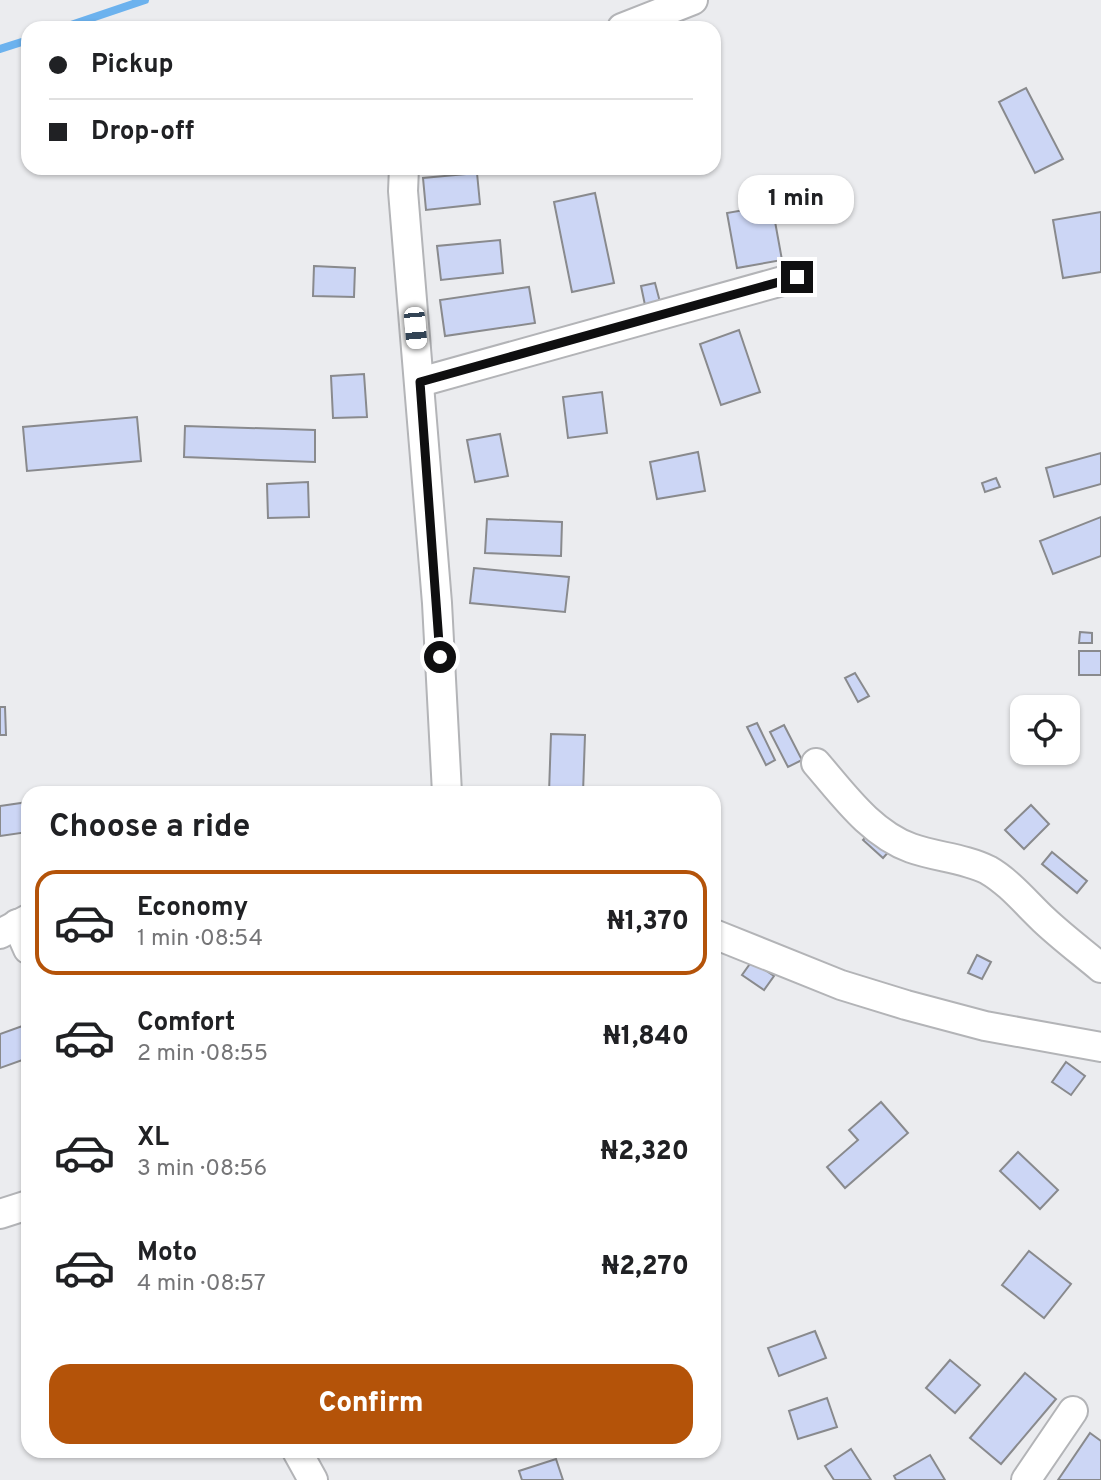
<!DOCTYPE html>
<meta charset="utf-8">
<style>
body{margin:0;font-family:Overpass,sans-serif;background:#f6f6f6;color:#202124;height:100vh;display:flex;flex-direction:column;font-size:26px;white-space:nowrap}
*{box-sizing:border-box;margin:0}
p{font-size:23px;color:#757577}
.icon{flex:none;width:38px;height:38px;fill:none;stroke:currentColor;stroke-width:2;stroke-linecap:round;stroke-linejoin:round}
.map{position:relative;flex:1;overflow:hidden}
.sheet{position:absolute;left:21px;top:786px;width:700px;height:672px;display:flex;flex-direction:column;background:#fff;border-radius:21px;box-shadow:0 2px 5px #0004}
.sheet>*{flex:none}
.hud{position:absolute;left:21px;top:21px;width:700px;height:154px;border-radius:21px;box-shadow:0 2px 5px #0004;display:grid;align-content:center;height:154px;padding:0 28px;background:#fff}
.controls{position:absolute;left:1010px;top:695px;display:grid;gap:14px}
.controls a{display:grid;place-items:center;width:70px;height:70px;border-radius:14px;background:#fff;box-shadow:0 2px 5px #0004;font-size:35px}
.end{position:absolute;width:32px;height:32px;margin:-16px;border:9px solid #0f0f10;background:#fff;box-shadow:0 0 0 4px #fff}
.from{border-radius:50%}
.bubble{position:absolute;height:49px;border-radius:21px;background:#fff;box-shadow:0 2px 5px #0004;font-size:23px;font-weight:800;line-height:49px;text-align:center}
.car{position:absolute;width:21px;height:42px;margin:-21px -10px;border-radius:9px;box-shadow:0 0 5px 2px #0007;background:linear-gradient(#fff 24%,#345 0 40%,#fff 0 76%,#345 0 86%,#fff 0)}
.hud b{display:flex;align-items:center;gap:24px;height:66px;font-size:26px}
.hud b+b{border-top:2px solid #e0e0e0}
.hud i{width:18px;height:18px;background:#202124}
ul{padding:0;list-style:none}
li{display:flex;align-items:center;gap:21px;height:105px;margin:0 14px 10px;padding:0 14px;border:4px solid transparent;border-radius:21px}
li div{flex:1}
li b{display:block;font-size:26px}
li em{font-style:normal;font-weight:800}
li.selected{border-color:#b45309}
li>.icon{width:63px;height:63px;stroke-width:1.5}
h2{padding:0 28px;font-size:32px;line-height:84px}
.primary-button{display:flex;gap:14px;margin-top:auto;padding:14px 28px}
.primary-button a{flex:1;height:80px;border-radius:21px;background:#b45309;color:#fff;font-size:28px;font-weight:800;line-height:80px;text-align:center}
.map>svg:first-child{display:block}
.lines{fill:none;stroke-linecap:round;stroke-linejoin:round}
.stream{stroke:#6cb2ee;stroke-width:8}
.building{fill:#ccd6f5;stroke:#898a8d;stroke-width:2}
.minor-casing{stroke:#b3b4b7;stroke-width:32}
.minor{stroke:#fff;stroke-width:28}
.route{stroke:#0f0f10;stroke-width:9}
</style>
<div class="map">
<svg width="1101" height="1480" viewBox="0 0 1101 1480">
<rect width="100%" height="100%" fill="#ebecef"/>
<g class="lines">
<g class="stream">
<path d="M62,28L145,0"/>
<path d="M0,49L28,40"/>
</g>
</g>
<g class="building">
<path d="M1026,88L1063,159L1035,173L999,102Z"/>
<path d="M477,173L480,204L426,210L423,178Z"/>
<path d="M595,193L614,283L572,292L554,202Z"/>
<path d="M772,205L782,260L737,268L727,213Z"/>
<path d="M1101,212V272L1063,278L1053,220Z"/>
<path d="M500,240L503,273L441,280L437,246Z"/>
<path d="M314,266L355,268L354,297L313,296Z"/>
<path d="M655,283L660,302L645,305L641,286Z"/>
<path d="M529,287L535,323L445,336L440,300Z"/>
<path d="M739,330L760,392L721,405L700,344Z"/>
<path d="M364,374L367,417L333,418L331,376Z"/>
<path d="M602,392L607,433L568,438L563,397Z"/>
<path d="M137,417L141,461L27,471L23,427Z"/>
<path d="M185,426L315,430V462L184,457Z"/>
<path d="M500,434L508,476L475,482L467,440Z"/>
<path d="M698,452L705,491L657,499L650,462Z"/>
<path d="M1101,453V484L1054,497L1046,468Z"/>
<path d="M996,478L1000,487L985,492L982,483Z"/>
<path d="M308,482L309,517L268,518L267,484Z"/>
<path d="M1101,517V556L1053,574L1040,541Z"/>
<path d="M487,519L562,522L561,556L485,553Z"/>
<path d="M474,568L569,577L565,612L470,603Z"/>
<path d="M1080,632L1092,633V643H1079Z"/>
<rect x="1079" y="651" width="22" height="24"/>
<path d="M855,673L869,696L858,702L845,678Z"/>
<path d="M0,707H5L6,735H0Z"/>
<path d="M757,723L775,760L766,765L747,727Z"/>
<path d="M784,725L802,760L788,767L770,732Z"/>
<path d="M551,734L585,735L583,793H549Z"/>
<path d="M28,802V832L0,836V806Z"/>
<path d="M1031,805L1049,824L1024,849L1005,830Z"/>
<path d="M872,830L892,848L883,858L863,840Z"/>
<path d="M1052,852L1087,881L1077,893L1042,864Z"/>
<path d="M977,955L991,962L982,979L968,973Z"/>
<path d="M752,961L774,976L764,990L742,975Z"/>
<path d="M28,1024V1058L0,1068V1034Z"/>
<path d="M1066,1062L1085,1076L1071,1095L1052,1082Z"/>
<path d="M881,1102L908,1133L845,1188L827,1167L858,1140L849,1130Z"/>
<path d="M1018,1152L1058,1190L1040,1209L1000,1171Z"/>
<path d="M1029,1251L1071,1284L1044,1318L1002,1285Z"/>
<path d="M815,1331L826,1358L779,1376L768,1348Z"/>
<path d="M950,1360L980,1385L955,1413L926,1388Z"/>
<path d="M1025,1373L1056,1399L1001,1464L970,1438Z"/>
<path d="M827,1398L837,1427L798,1439L789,1411Z"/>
<path d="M1090,1433L1101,1441V1480H1058Z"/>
<path d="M851,1449L871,1480H834L825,1466Z"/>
<path d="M930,1455L945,1480H896L894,1476Z"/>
<path d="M556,1459L563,1480H522L519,1471Z"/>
</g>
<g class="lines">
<defs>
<g id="minor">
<path d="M622,28L693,0"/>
<path d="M404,168L403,191L437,603L447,793"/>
<path d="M420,382L797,277"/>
<path d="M816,763C843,794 870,833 911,848C936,857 964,858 988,870C1009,882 1026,903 1044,920C1062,937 1082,952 1101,968"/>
<path d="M17,924L28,949"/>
<path d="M0,934L28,919"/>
<path d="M714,934L841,985L906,1005L985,1026L1101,1047"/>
<path d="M0,1214L28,1205"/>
<path d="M297,1451L313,1480"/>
<path d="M1026,1480L1073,1411"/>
</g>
</defs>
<use href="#minor" class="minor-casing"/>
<use href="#minor" class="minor"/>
</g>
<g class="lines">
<path class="route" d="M440,657L420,382L797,277"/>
</g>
</svg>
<div class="controls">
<a><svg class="icon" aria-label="locate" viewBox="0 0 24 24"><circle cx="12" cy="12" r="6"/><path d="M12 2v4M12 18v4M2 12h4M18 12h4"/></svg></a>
</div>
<i class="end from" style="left:440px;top:657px"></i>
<i class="end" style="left:797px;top:277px"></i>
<div class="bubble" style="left:738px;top:175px;width:116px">1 min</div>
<i class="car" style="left:415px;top:328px;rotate:175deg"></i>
<div class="hud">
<b><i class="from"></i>Pickup</b>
<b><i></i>Drop-off</b>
</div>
<section class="sheet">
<h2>Choose a ride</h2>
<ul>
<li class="selected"><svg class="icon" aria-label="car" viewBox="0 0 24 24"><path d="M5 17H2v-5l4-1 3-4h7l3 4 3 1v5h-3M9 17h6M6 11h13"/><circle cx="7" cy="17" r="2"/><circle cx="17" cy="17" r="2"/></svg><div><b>Economy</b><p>1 min · 08:54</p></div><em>₦1,370</em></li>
<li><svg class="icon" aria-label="car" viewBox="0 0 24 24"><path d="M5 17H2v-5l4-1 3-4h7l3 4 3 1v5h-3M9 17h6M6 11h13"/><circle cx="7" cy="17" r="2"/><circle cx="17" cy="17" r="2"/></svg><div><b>Comfort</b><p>2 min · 08:55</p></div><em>₦1,840</em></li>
<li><svg class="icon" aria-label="car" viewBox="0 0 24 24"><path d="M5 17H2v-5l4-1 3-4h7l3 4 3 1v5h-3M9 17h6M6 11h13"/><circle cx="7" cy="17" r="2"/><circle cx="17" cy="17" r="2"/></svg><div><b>XL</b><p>3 min · 08:56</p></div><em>₦2,320</em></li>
<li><svg class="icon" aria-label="car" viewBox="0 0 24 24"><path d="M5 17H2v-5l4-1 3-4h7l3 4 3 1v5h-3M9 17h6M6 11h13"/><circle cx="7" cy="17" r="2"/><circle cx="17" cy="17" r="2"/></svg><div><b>Moto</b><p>4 min · 08:57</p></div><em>₦2,270</em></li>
</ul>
<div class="primary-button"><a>Confirm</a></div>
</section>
</div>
